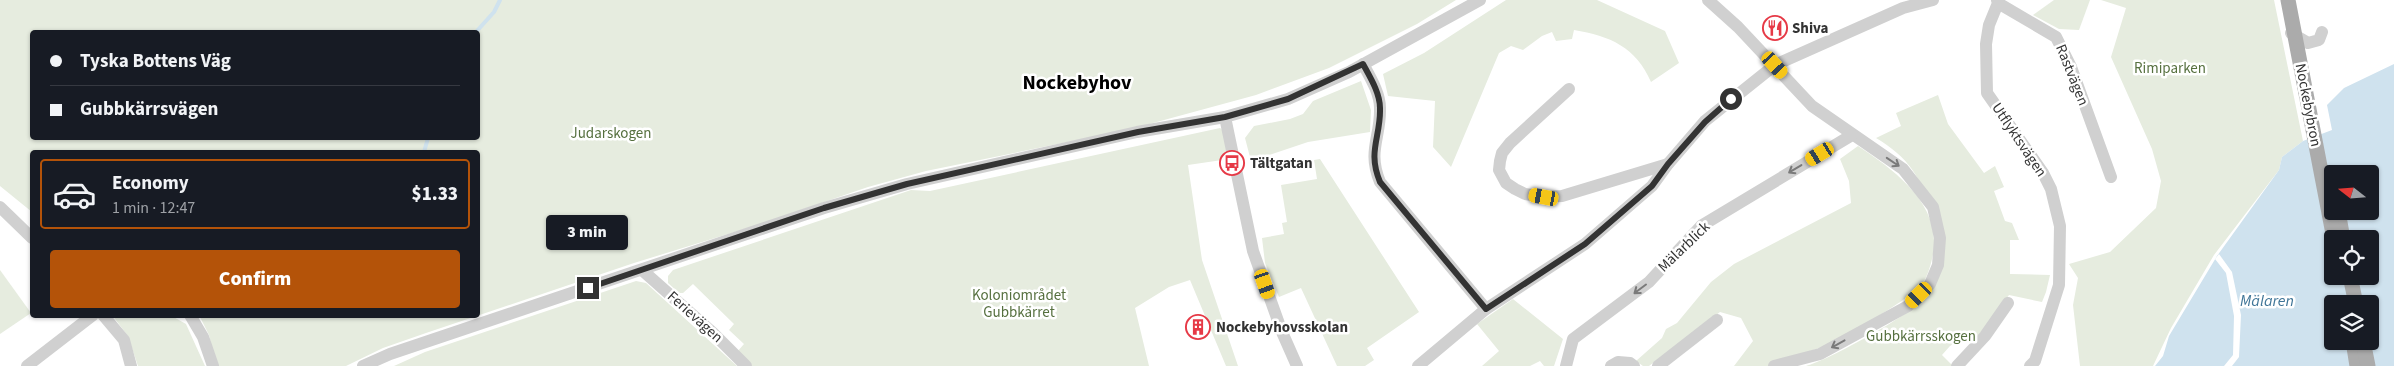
<!DOCTYPE html>
<meta charset="utf-8">
<style>
body{margin:0;font-family:"Source Sans 3",sans-serif;background:#242831;color:#f1f3f6;height:100vh;display:flex;flex-direction:column;font-size:19px;white-space:nowrap}
*{box-sizing:border-box;margin:0}
p{font-size:16px;color:#9ea1a6}
.icon{flex:none;width:28px;height:28px;fill:none;stroke:currentColor;stroke-width:2;stroke-linecap:round;stroke-linejoin:round}
.map{position:relative;flex:1;overflow:hidden}
.details{position:absolute;left:30px;top:150px;width:450px;height:168px;display:flex;flex-direction:column;background:#171b24;border-radius:5px;box-shadow:0 1px 4px #0004}
.details>*{flex:none}
.banner{position:absolute;left:30px;top:30px;width:450px;height:110px;border-radius:5px;box-shadow:0 1px 4px #0004;display:grid;align-content:center;height:110px;padding:0 20px;background:#171b24}
.needle{width:32px;rotate:287deg}
.buttons{position:absolute;left:2324px;top:165px;display:grid;gap:10px}
.buttons a{display:grid;place-items:center;width:55px;height:55px;border-radius:5px;background:#171b24;box-shadow:0 1px 4px #0004;font-size:25px}
.end{position:absolute;width:22px;height:22px;margin:-11px;border:6px solid #333;background:#fff;box-shadow:0 0 0 2px #fff}
.from{border-radius:50%}
.bubble{position:absolute;height:35px;border-radius:5px;background:#171b24;box-shadow:0 1px 4px #0004;font-size:16px;font-weight:800;line-height:35px;text-align:center}
.car{position:absolute;width:15px;height:30px;margin:-15px -8px;border-radius:6px;box-shadow:0 0 4px 1px #0007;background:linear-gradient(#f5c518 24%,#345 0 40%,#f5c518 0 76%,#345 0 86%,#f5c518 0)}
.banner b{display:flex;align-items:center;gap:18px;height:48px;font-size:19px}
.banner b+b{border-top:1px solid #363941}
.banner i{width:12px;height:12px;background:#f1f3f6}
ul{padding:9px 0 0;list-style:none}
li{display:flex;align-items:center;gap:15px;height:70px;margin:0 10px 8px;padding:0 10px;border:2px solid transparent;border-radius:5px}
li div{flex:1}
li b{display:block;font-size:19px}
li em{font-style:normal;font-weight:800}
li.current{border-color:#b45309}
li>.icon{width:45px;height:45px;stroke-width:1.5}
.button{display:flex;gap:10px;margin-top:auto;padding:10px 20px}
.button a{flex:1;height:58px;border-radius:5px;background:#b45309;color:#fff;font-size:20px;font-weight:800;line-height:58px;text-align:center}
.map>svg:first-child{display:block}
.green{fill:#e6ecdf;fill-rule:evenodd}
.water{fill:#cfe2ee;fill-rule:evenodd}
.pier{fill:#fff}
.lines{fill:none;stroke-linecap:round;stroke-linejoin:round}
.stream{stroke:#cfe2ee;stroke-width:4}
.minor{stroke:#d0d0d0;stroke-width:12}
.major{stroke:#ababab;stroke-width:15}
.major-bridge{stroke:#ababab;stroke-width:15}
.oneway{stroke:#7a7a7a}
.route{stroke:#333;stroke-width:6}
.labels{text-anchor:middle;dominant-baseline:central;stroke-width:5;stroke-linejoin:round;paint-order:stroke}
.poi-label{font-size:15px;font-weight:bold;fill:#333;stroke:#fff;text-anchor:start}
.park-label{font-size:15px;fill:#56703f;stroke:#fff}
.street-label{font-size:15px;fill:#333;stroke:#fff}
.water-label{font-size:16px;font-style:italic;fill:#3f7597;stroke:#fff}
.district-label{font-size:20px;font-weight:bold;fill:#000;stroke:#fff}
</style>
<div class="map">
<svg width="2394" height="366" viewBox="0 0 2394 366">
<rect width="100%" height="100%" fill="#fff"/>
<g class="green">
<path d="M0,0H1456L1417,24L1329,68L1256,95L1131,129L926,171L868,187L754,226L634,263L426,333L383,348L346,366H216L209,335L199,315H478V152H32V212L0,186ZM32,32H478V138H32Z"/>
<path d="M1506,0H1597L1665,31L1679,63L1651,82C1636,47 1610,36 1574,30L1572,39L1556,41L1552,32L1542,36L1523,50L1511,46L1499,53L1451,167L1433,147L1435,101L1388,96L1383,74L1424,53Z"/>
<path d="M2054,0H2090L2079,30L2059,29L2033,15Z"/>
<path d="M2101,0H2274L2303,141L2282,157L2279,170L2214,255L2171,328L2153,366H2080L2073,305L2078,278L2069,264L2110,252L2156,208L2161,181L2152,149L2111,57L2126,8Z"/>
<path d="M1361,81L1371,110L1370,132L1308,142L1251,161L1245,138L1254,126L1290,119L1303,114L1313,101Z"/>
<path d="M1938,95L1948,124L1984,173L1995,166L2004,187L1994,191L2005,221L2012,223L2019,240H2010V274L2050,275L2046,292L2042,302L2009,295C1998,309 1981,346 1960,340L1950,346L1942,355L1952,365L1951,366H1806C1829,360 1910,315 1925,298C1932,290 1944,267 1944,256C1944,246 1934,223 1931,212C1921,177 1908,157 1876,138L1901,126L1896,113Z"/>
<path d="M1220,128L1225,132L1229,159L1188,165L1202,260L1238,366H1226L1190,280L1169,287L1135,308L1149,366H752L737,352L744,344L729,330L734,324L693,284L683,293H679L668,283V276L673,270L911,190L930,191Z"/>
<path d="M1858,146C1896,171 1945,207 1932,259C1930,267 1927,278 1922,284C1911,299 1838,341 1819,348C1803,354 1787,358 1771,363L1768,366H1734L1753,341L1741,318L1720,312L1649,366H1643L1636,361L1662,338L1666,329L1677,323L1711,282L1734,264L1851,203L1849,181L1840,159Z"/>
<path d="M1320,159L1419,312L1367,348L1374,360L1365,366H1337L1301,288L1279,297L1265,263L1262,238L1284,234L1282,223L1287,222L1281,185L1317,179L1314,160Z"/>
<path d="M0,270L31,313L0,334Z"/>
<path d="M636,281L646,283L737,366H394L425,352Z"/>
<path d="M1513,299L1563,339L1554,366H1544L1540,361L1530,366H1482L1499,351L1477,324Z"/>
<path d="M112,315H170L186,324L205,366H138L128,336Z"/>
</g>
<path class="water" d="M2394,64V366H2155L2163,356L2169,336L2217,256L2279,170L2282,157L2303,141L2332,130L2327,105L2344,88ZM2332,174H2370V211H2332ZM2332,239H2370V276H2332ZM2332,304H2370V341H2332Z"/>
<path class="pier" d="M2219,254L2232,272L2241,315L2239,357L2232,366H2224L2233,355L2234,316L2226,273L2215,259Z"/>
<g class="lines">
<g class="stream">
<path d="M476,32L494,12L500,0"/>
<path d="M424,152L428,138"/>
</g>
<g class="minor">
<path d="M1708,0L1738,27L1812,106L1903,169L1933,207L1940,238L1938,265L1930,284L1908,306L1820,354L1774,366"/>
<path d="M1997,0L1998,3L1989,25L1986,44L1987,93L2043,173L2051,189L2060,226L2059,285L2035,361L2030,366"/>
<path d="M1998,3L2056,37L2071,67L2111,177"/>
<path d="M2291,33L2308,43L2319,40L2322,32"/>
<path d="M1363,64C1370,77 1380,93 1380,108C1381,137 1367,151 1380,182L1486,309"/>
<path d="M1569,89L1510,143L1502,153L1500,161L1499,170L1506,183L1515,189L1525,194L1544,197L1562,196L1668,164"/>
<path d="M1225,117L1253,251L1282,332L1297,366"/>
<path d="M0,207L32,238"/>
<path d="M642,270L713,333L746,366"/>
<path d="M103,315L124,340L131,366"/>
<path d="M190,315L203,337L213,366"/>
<path d="M27,366L93,315"/>
<path d="M363,366L390,354L824,208L907,184L1137,132L1225,117L1288,99L1349,72L1480,0"/>
<path d="M1418,366L1486,309L1585,244L1652,186L1668,164L1705,121L1775,65L1903,8L1933,0"/>
<path d="M1566,366L1573,339L1649,282L1701,226L1852,135"/>
<path d="M1611,366L1618,362L1630,363L1634,366"/>
<path d="M1658,366L1717,320"/>
<path d="M1957,366L1985,336L2008,303"/>
</g>
<g class="major">
<path d="M2338,211L2343,239"/>
<path d="M2350,276L2356,304"/>
<path d="M2353,341L2357,366"/>
<path d="M2363,341L2368,366"/>
</g>
<path class="major-bridge" d="M2288,0L2334,239"/>
</g>
<defs><path id="oneway-shaft" d="M-6 0H5M1.5-3L5.5 0L1.5 3" fill="none" stroke-width="1.6" stroke-linecap="round" stroke-linejoin="round" transform="scale(1.25)"/></defs>
<g class="oneway">
<use href="#oneway-shaft" transform="translate(1893 162) rotate(34)"/>
<use href="#oneway-shaft" transform="translate(1795 169) rotate(149)"/>
<use href="#oneway-shaft" transform="translate(1640 289) rotate(143)"/>
<use href="#oneway-shaft" transform="translate(1838 344) rotate(151)"/>
</g>
<g class="lines">
<path class="route" d="M588,288L824,208L907,184L1138,132L1225,117L1288,99L1363,64C1370,77 1380,93 1380,108C1381,137 1367,151 1380,182L1486,309L1585,244L1652,186L1668,164L1705,122L1731,99"/>
</g>
<defs>
<symbol id="restaurant-ring" viewBox="-11 -11 22 22"><circle r="9.5" fill="#fff" stroke="#e63946" stroke-width="1.5"/><path d="M-5-6h1v4h1v-4h1v4h1v-4h1v5L-1.5 .5V6h-2V.5L-5-1ZM5-6V6H3V1.5H1.5Q1.5-4 5-6Z" fill="#e63946"/></symbol>
<symbol id="bus-ring" viewBox="-11 -11 22 22"><circle r="9.5" fill="#fff" stroke="#e63946" stroke-width="1.5"/><path d="M-5-6H5V4H4V6H2V4H-2V6H-4V4H-5ZM-3.5-4V0h7V-4ZM-3.5 1.2v1.5H-2V1.2ZM2 1.2v1.5H3.5V1.2Z" fill="#e63946"/></symbol>
<symbol id="building-ring" viewBox="-11 -11 22 22"><circle r="9.5" fill="#fff" stroke="#e63946" stroke-width="1.5"/><path d="M-4-6H4V6H1V3H-1V6H-4ZM-2.5-4.3h1.7v1.8h-1.7ZM.8-4.3h1.7v1.8H.8ZM-2.5-1h1.7V.8h-1.7ZM.8-1h1.7V.8H.8Z" fill="#e63946"/></symbol>
</defs>
<g fill-rule="evenodd">
<use href="#restaurant-ring" x="1761" y="14" width="28" height="28"/>
<use href="#bus-ring" x="1218" y="149" width="28" height="28"/>
<use href="#building-ring" x="1184" y="313" width="28" height="28"/>
</g>
<g class="labels">
<g class="poi-label">
<text x="1792" y="28">Shiva</text>
<text x="1250" y="163">Tältgatan</text>
<text x="1216" y="327">Nockebyhovsskolan</text>
</g>
<g class="park-label">
<text x="2170" y="68">Rimiparken</text>
<text x="611" y="133">Judarskogen</text>
<text x="1019" y="295">Koloniområdet<tspan x="1019" dy="17">Gubbkärret</tspan></text>
<text x="1921" y="336">Gubbkärrsskogen</text>
</g>
<g class="street-label">
<text transform="translate(2072 75) rotate(68)">Rastvägen</text>
<text transform="translate(2308 105) rotate(79)">Nockebybron</text>
<text transform="translate(2019 140) rotate(56)">Utflyktsvägen</text>
<text transform="translate(1684 247) rotate(-44)">Mälarblick</text>
<text transform="translate(695 317) rotate(42)">Ferievägen</text>
</g>
<g class="water-label">
<text x="2267" y="301">Mälaren</text>
</g>
<g class="district-label">
<text x="1077" y="83">Nockebyhov</text>
</g>
</g>
</svg>
<div class="buttons">
<a><svg class="needle" viewBox="-14 -14 28 28"><path d="M0-13l5 13h-10z" fill="#e53935"/><path d="M0 13l5-13h-10z" fill="#9ea1a6"/></svg></a>
<a><svg class="icon" aria-label="locate" viewBox="0 0 24 24"><circle cx="12" cy="12" r="6"/><path d="M12 2v4M12 18v4M2 12h4M18 12h4"/></svg></a>
<a><svg class="icon" aria-label="layers" viewBox="0 0 24 24"><path d="M12 4l9 5-9 5-9-5zM3 14l9 5 9-5"/></svg></a>
</div>
<i class="end from" style="left:1731px;top:99px"></i>
<i class="end" style="left:588px;top:288px"></i>
<div class="bubble" style="left:546px;top:215px;width:82px">3 min</div>
<i class="car" style="left:1775px;top:65px;rotate:138deg"></i>
<i class="car" style="left:1820px;top:154px;rotate:239deg"></i>
<i class="car" style="left:1544px;top:197px;rotate:280deg"></i>
<i class="car" style="left:1265px;top:284px;rotate:161deg"></i>
<i class="car" style="left:1919px;top:295px;rotate:226deg"></i>
<div class="banner">
<b><i class="from"></i>Tyska Bottens Väg</b>
<b><i></i>Gubbkärrsvägen</b>
</div>
<section class="details">
<ul>
<li class="current"><svg class="icon" aria-label="car" viewBox="0 0 24 24"><path d="M5 17H2v-5l4-1 3-4h7l3 4 3 1v5h-3M9 17h6M6 11h13"/><circle cx="7" cy="17" r="2"/><circle cx="17" cy="17" r="2"/></svg><div><b>Economy</b><p>1 min · 12:47</p></div><em>$1.33</em></li>
</ul>
<div class="button"><a>Confirm</a></div>
</section>
</div>
